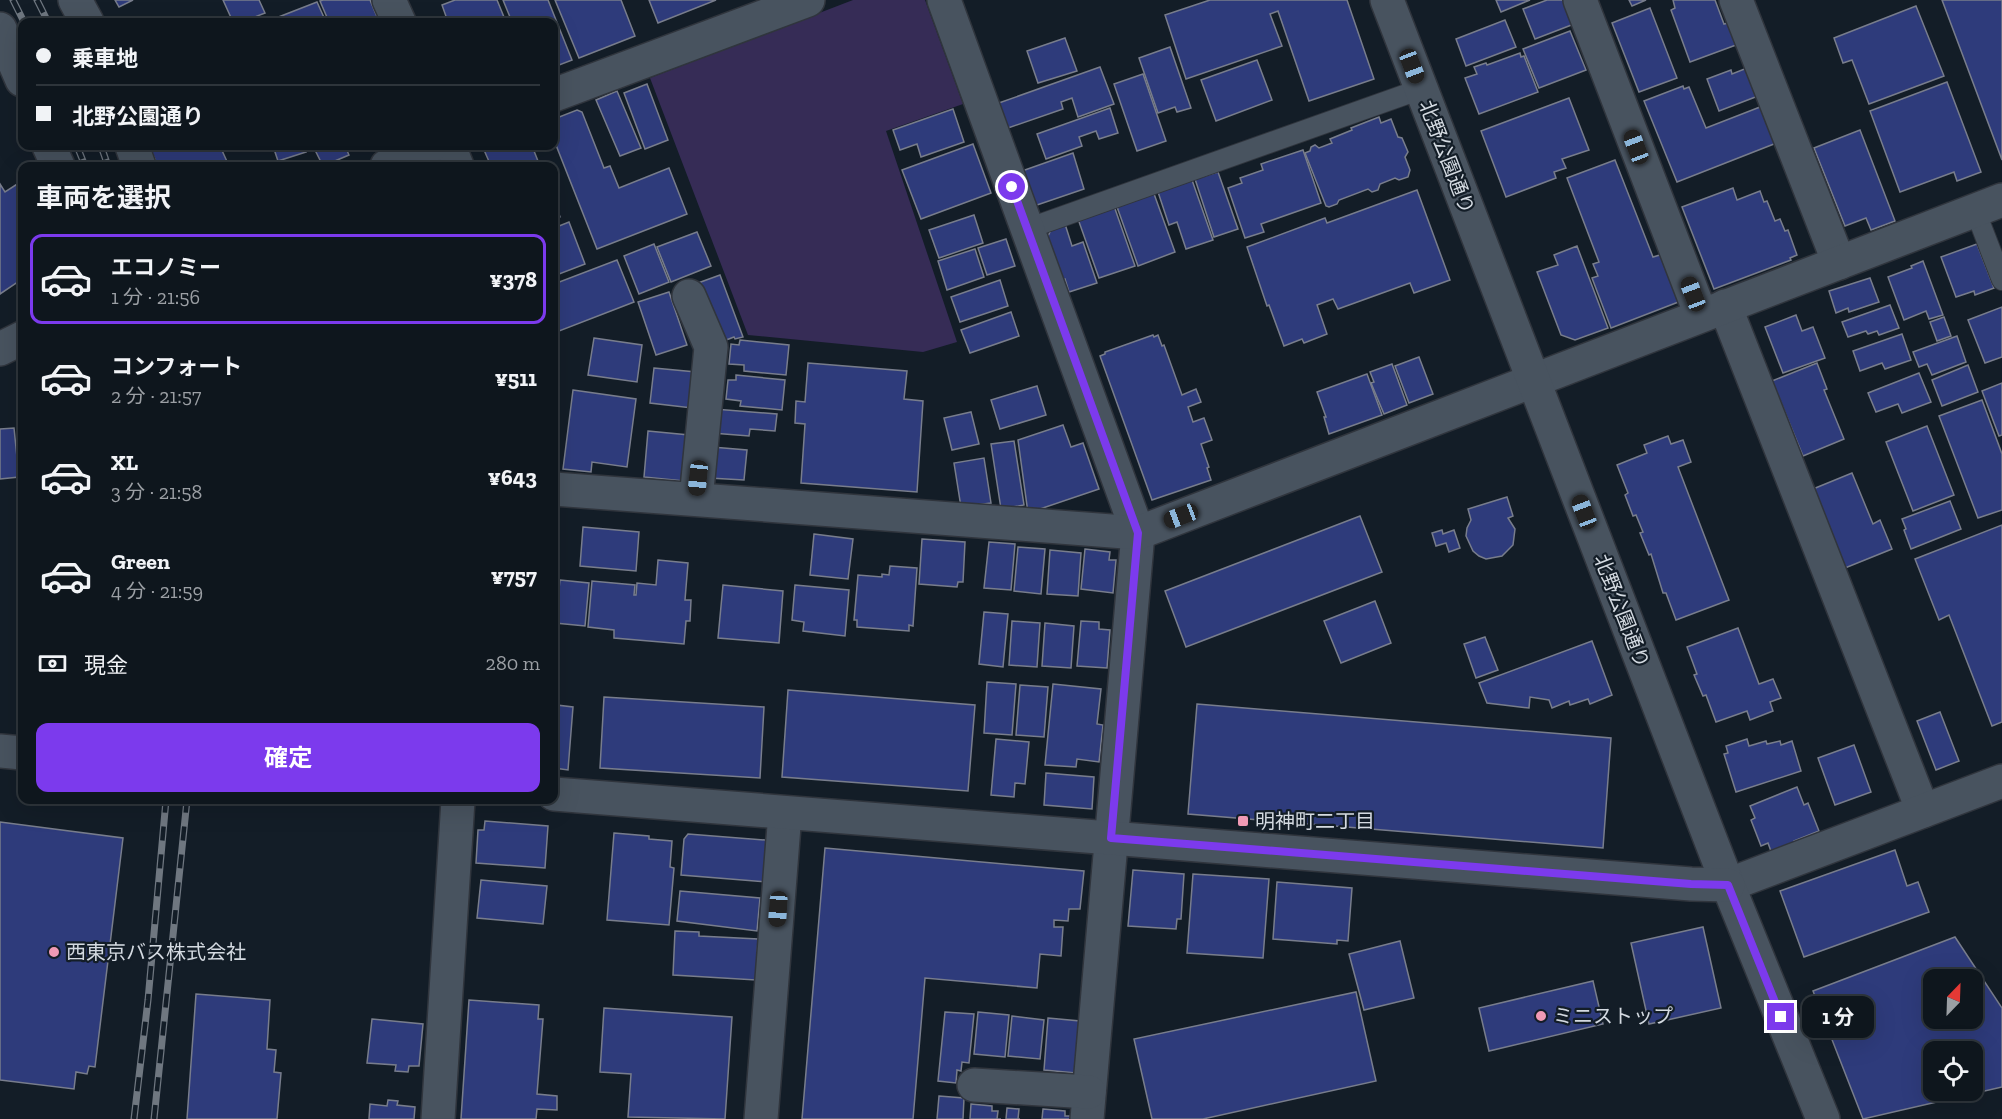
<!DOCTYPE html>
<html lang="ja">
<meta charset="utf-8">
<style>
body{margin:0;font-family:"Zilla Slab","Noto Sans JP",serif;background:#171f26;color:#f1f3f6;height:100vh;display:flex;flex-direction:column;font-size:22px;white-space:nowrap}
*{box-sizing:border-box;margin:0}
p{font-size:20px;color:#9b9fa4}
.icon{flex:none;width:33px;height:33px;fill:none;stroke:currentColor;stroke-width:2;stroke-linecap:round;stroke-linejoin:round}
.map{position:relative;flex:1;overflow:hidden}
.side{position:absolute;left:18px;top:162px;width:540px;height:642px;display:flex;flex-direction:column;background:#0e161d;border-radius:12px;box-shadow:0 6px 24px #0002,0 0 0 2px #2e353b}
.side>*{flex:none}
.top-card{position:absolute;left:18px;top:18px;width:540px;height:132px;border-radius:12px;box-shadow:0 6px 24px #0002,0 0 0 2px #2e353b;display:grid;align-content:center;height:132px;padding:0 18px;background:#0e161d}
.needle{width:39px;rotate:23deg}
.fabs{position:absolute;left:1923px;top:969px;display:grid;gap:12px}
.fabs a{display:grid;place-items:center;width:60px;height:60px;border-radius:12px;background:#0e161d;box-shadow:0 6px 24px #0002,0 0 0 2px #2e353b;font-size:30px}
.end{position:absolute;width:27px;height:27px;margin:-14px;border:8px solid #7c3aed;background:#fff;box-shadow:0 0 0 3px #fff}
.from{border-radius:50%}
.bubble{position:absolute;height:42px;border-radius:12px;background:#0e161d;box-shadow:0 6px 24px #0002,0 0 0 2px #2e353b;font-size:20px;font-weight:700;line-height:42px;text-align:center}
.car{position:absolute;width:18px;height:36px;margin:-18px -9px;border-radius:8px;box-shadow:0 0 4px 2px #0007;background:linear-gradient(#222 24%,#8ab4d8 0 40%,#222 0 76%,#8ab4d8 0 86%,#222 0)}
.top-card b{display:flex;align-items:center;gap:21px;height:57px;font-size:22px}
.top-card b+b{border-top:2px solid #2e353b}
.top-card i{width:15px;height:15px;background:#f1f3f6}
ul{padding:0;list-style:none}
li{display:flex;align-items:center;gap:18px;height:90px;margin:0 12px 9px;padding:0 6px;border:3px solid transparent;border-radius:12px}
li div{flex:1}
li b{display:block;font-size:22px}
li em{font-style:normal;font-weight:700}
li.selected{border-color:#7c3aed}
li>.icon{width:54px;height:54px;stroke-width:1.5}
h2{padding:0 18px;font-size:27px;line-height:72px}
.pay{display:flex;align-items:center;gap:15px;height:66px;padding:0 18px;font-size:22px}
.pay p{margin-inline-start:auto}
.cta{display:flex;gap:12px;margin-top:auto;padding:12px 18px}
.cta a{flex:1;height:69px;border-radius:12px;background:#7c3aed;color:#fff;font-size:24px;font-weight:700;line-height:69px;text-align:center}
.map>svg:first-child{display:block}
.green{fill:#362c56}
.building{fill:#2e3b7b;stroke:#787d8c;stroke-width:1.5;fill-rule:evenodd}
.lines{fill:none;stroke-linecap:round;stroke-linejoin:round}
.service-casing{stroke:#30353d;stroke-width:22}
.minor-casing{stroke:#30353d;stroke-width:36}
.tertiary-casing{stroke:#30353d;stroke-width:36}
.service{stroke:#48535f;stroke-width:20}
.minor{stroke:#48535f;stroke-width:33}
.tertiary{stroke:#48535f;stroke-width:33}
.rail-casing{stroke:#6f7780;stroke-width:7}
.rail{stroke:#131d27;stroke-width:4.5;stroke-dasharray:14;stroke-linecap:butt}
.route{stroke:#7c3aed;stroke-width:8}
.poi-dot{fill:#f09ab5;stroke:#131d27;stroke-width:2}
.labels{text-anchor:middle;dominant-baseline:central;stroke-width:4.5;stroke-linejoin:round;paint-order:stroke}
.street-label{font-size:20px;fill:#d4dae1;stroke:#131d27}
.poi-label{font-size:20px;fill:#d4dae1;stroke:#131d27;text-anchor:start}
</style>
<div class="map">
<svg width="2002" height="1119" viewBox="0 0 2002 1119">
<rect width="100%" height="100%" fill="#131d27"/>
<path class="green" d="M853,0H925L963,104L886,131L957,342L923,352L748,335L650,78Z"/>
<g class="building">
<path d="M115,0H133L119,7Z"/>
<path d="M223,0H259L265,13L242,22H233Z"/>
<path d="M323,0H370L378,19L370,22H329L320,1Z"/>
<path d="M455,0H497L506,22H448L442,5Z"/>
<path d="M503,0H548L572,60L554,67V22H512Z"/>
<path d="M555,0H621L635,36L579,58Z"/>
<path d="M649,0H716L658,23Z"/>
<path d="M1210,0H1347L1374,79L1309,101L1278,11L1270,14L1282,46L1186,79L1165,15Z"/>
<path d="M1496,0H1530L1501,12Z"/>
<path d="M1547,0H1564L1574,24L1535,39L1523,9Z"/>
<path d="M1629,0H1646L1632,6Z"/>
<path d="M1673,0H1715L1724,24L1728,23L1736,45L1690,62L1671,10L1675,8Z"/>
<path d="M1942,0H2002V160Z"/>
<path d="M317,2L326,22H278L276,18Z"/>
<path d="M1916,6L1944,76L1869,104L1852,60L1843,63L1834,38Z"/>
<path d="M1650,8L1677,78L1639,92L1612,23Z"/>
<path d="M1505,20L1516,47L1466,66L1456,39Z"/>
<path d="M1570,31L1586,70L1539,88L1523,49Z"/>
<path d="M1065,38L1077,71L1038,83L1027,51Z"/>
<path d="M1170,47L1191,108L1177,112L1175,107L1158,113L1139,58Z"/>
<path d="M1520,53L1521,57L1524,56L1538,92L1479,114L1465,78L1477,74L1474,67L1486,63L1487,65Z"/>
<path d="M1257,60L1272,100L1216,121L1201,80Z"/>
<path d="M1100,67L1114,104L1078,117L1072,98L1061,102L1063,109L1005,129L996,104Z"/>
<path d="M1747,68L1758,96L1719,111L1707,79L1731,70L1732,74Z"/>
<path d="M1143,74L1166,141L1137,151L1114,84Z"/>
<path d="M1947,82L1981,172L1957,181L1954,172L1900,192L1870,111Z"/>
<path d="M647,84L668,140L645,149L624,93Z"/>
<path d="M1683,86L1684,89L1689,87L1706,128L1760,107L1779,142L1677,182L1644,101Z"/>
<path d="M617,91L641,148L620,156L596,100Z"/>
<path d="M1569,98L1589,150L1562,159L1566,168L1554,172L1556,178L1506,197L1481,131Z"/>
<path d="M1110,108L1118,133L1099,139L1096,131L1079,137L1082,146L1046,159L1037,134Z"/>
<path d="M953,109L964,142L921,157L917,144L900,150L893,130Z"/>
<path d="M577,110L582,112L604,168L610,166L619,188L669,168L687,214L597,249L554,140V119Z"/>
<path d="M1379,117L1381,123L1391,119L1398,137L1402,138L1408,152L1405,157L1410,170L1408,177L1399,180L1395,178L1380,184L1378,190L1372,192L1368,189L1339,200L1337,204L1329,207L1326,206L1305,153L1310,151L1311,147L1315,145L1319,148L1332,143L1330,139L1352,130L1351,128Z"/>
<path d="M1860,130L1895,221L1871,230L1866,218L1845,226L1814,148Z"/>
<path d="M973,144L991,193L921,219L902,170Z"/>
<path d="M149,146H220L229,166H158Z"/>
<path d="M273,146H303L306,152L278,161Z"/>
<path d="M313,146H345L349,155L323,166Z"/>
<path d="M494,146H532L540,166H491L484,150Z"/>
<path d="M1303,150L1321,203L1261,224L1264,232L1245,238L1228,188L1242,183L1240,178L1263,170L1261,164Z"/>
<path d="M1073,153L1084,189L1034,206L1022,171Z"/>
<path d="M1615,160L1653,257L1663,254L1681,301L1611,328L1592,278L1598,276L1593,264L1599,262L1567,178Z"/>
<path d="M1218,172L1238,229L1214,237L1195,179Z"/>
<path d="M1192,180L1213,240L1186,249L1177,222L1169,225L1158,192Z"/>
<path d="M22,181V279L0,294V184L5,192Z"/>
<path d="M1733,188L1737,200L1760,191L1764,202L1767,201L1775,221L1780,219L1785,231L1788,230L1797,255L1790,258L1791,260L1714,289L1682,207Z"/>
<path d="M1417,190L1450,280L1414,293L1410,283L1338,309L1333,299L1317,305L1327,334L1304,343L1302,339L1284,346L1269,305L1267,306L1247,247L1325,218L1327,223Z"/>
<path d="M1153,191L1175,252L1138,266L1116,204Z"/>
<path d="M554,200L560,217L554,220Z"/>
<path d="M1114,206L1135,266L1099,278L1078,219Z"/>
<path d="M974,215L983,243L939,258L929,230Z"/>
<path d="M569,222L585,264L554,276V228Z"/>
<path d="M1065,224L1072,246L1083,242L1097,283L1069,292L1065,279L1058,282L1045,242L1051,230Z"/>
<path d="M697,232L711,266L671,282L657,247Z"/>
<path d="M1006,239L1015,266L987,275L978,248Z"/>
<path d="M654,244L669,282L639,294L624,256Z"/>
<path d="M1977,244L1994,288L1975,295L1974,291L1956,297L1941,257Z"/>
<path d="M1577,246L1608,328L1575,340L1561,335L1537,272L1558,265L1554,255Z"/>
<path d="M975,249L984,277L947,290L938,261Z"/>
<path d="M617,260L634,302L554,333V284Z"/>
<path d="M1923,261L1943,315L1929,319L1926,311L1904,320L1888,277L1912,268L1911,266Z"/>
<path d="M720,275L743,337L735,339L734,337L721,342L698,283Z"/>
<path d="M1870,278L1879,302L1849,312L1848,308L1836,313L1829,291Z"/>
<path d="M1000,280L1008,306L960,322L951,297Z"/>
<path d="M669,292L687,345L656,355L638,302Z"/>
<path d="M1890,305L1899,328L1879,335L1877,331L1868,334L1866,331L1848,337L1842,322Z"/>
<path d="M2002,307V357L1985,363L1968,320Z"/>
<path d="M1011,312L1019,336L970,353L961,330Z"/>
<path d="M1796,315L1802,331L1813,327L1825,358L1783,373L1765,327Z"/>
<path d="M1944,317L1951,336L1937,341L1930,322Z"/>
<path d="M1902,334L1911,360L1885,369L1882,363L1860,371L1853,351Z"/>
<path d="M1153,335L1154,337L1158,335L1162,346L1164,345L1182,395L1196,389L1201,402L1188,407L1193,422L1204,418L1212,440L1201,444L1209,467L1207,468L1211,480L1152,500L1100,356L1105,354V352Z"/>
<path d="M1957,336L1966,362L1932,375L1927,364L1919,367L1913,352Z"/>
<path d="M594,338L642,345L637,382L588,375Z"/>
<path d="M740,340L789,345L786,375L744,371V365L729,364L731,344L739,345Z"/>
<path d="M1419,357L1433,394L1409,403L1395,366Z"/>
<path d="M808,363L907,371L904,399L923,401L917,492L801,483L805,424L795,423L796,401L805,402Z"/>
<path d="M1817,363L1827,389L1824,390L1844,439L1803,456L1772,381Z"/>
<path d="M1392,364L1407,405L1384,414L1371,383L1374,382L1370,372Z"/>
<path d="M1968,365L1978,392L1942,406L1932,380Z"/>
<path d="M654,368L696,372L692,408L650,403Z"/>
<path d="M1919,373L1931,402L1902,413L1898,404L1876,412L1868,393Z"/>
<path d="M1367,374L1382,415L1329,434L1324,417H1326L1317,392Z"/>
<path d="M736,375L785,380L782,410L740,406L741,401L726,399L728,380H736Z"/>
<path d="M2002,383V435L1999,436L1982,391Z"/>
<path d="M1037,386L1046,415L1000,429L991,400Z"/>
<path d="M573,390L636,399L627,467L592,462L591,472L563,469Z"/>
<path d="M1982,400L2002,454V510L1978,518L1939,416Z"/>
<path d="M714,409L777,414L775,431L750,429L749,436L712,433Z"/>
<path d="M971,412L979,444L952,450L944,418Z"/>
<path d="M1063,425L1071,447L1083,443L1099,489L1028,513L1018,440Z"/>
<path d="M1927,426L1954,495L1913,511L1886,442Z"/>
<path d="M14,428L19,477L0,479V429Z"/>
<path d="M648,431L689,435L684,481L644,477Z"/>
<path d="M1668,436L1671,444L1683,440L1691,462L1678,467L1729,600L1676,620L1666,593H1663L1651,554L1649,555L1640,533L1643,532L1636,515L1633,516L1625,495L1628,493L1617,465L1647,453L1644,445Z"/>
<path d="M1014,441L1024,505L1001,509L991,444Z"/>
<path d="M712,447L747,450L744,480L709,478Z"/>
<path d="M984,458L991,503L961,507L954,463Z"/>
<path d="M1852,473L1873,524L1880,520L1892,549L1845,568L1813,489Z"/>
<path d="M1507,497L1513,516L1508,518L1515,529L1513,545L1502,556L1486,559L1479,556L1473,551L1466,536L1467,528L1471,520L1468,509Z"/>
<path d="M1950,501L1961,529L1911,549L1904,530L1906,529L1902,519Z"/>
<path d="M1360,516L1382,572L1186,647L1165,591Z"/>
<path d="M2002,525V722L1992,726L1949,615L1939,620L1915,559Z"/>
<path d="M583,527L639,532L636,571L580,566Z"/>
<path d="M1442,530L1443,534L1454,530L1460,548L1449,552L1446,543L1436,546L1432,533Z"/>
<path d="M814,534L853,539L848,579L810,575Z"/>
<path d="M922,539L965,542L963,582H958L957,587L919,584Z"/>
<path d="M989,542L1015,544L1011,590L984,588Z"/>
<path d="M1018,547L1045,549L1041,594L1014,591Z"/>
<path d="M1085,549L1110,552L1109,560H1116L1113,593L1081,589Z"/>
<path d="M1050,550L1081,553L1078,596L1047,594Z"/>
<path d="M658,560L688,563L685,600H691L690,621H686L684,644L614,638V630L588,627L592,581L635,585L634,595H636L637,583L656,585Z"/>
<path d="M890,566L917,568L913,626L909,625V631L857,627V620H854L858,575L882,577V574L889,575Z"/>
<path d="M560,580L589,583L585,626L555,623Z"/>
<path d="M723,585L783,591L779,643L718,638Z"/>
<path d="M795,585L849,590L845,636L803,631L804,622L792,620Z"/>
<path d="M1375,601L1391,643L1341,663L1324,621Z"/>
<path d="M984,612L1008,614L1003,667L979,664Z"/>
<path d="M1012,621L1040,623L1037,667L1009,665Z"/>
<path d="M1081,621L1099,622V629L1110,630L1107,668L1077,666Z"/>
<path d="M1045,623L1074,626L1071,668L1042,666Z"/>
<path d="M1738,628L1759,684L1773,679L1781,698L1770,702L1773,711L1750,720L1747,711L1716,722L1706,695L1703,696L1694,675L1697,674L1687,647Z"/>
<path d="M1485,637L1498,670L1476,678L1464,644Z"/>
<path d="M1592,641L1612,695L1590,704L1588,699L1570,705L1569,701L1552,708L1549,700L1530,697L1529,708L1487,703L1479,683Z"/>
<path d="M987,682L1016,684L1012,735L984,733Z"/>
<path d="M1053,684L1101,689L1097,724L1103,725L1099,762L1077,759L1076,767L1045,765Z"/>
<path d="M1020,685L1048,687L1044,737L1016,735Z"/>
<path d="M788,690L975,705L968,791L782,777Z"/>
<path d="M554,693L558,694L557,705L573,707L568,770L554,768Z"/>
<path d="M604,697L764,707L760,778L600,768Z"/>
<path d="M1197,704L1611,738L1603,848L1188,814Z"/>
<path d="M1940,712L1959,761L1936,770L1917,721Z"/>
<path d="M996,739L1029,742L1025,784L1015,783L1014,797L991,795Z"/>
<path d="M1747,739L1749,746L1766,741L1767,744L1780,741L1781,745L1792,741L1801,771L1736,792L1724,754L1728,753L1726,746Z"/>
<path d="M1854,745L1871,792L1835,805L1818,758Z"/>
<path d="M1046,773L1094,777L1092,809L1044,805Z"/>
<path d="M1797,787L1804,805L1808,803L1819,831L1794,841L1795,845L1772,854L1768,843L1761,846L1751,820L1755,818L1750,806Z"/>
<path d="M485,821L548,826L545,868L476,863L478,830H484Z"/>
<path d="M0,822L123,838L95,1067L89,1066L87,1074L76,1072L74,1089L0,1080Z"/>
<path d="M614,833L649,836V839L672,841L670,867L674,868L669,925L607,920Z"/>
<path d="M688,834L765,840L769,847L766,882L681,875L684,839Z"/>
<path d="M825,848L1084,871L1080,909H1069L1068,921L1054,920V927H1063L1061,956L1040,954L1037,988L925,978L913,1119H802Z"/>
<path d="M1895,850L1907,886L1918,882L1929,912L1804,957L1780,891Z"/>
<path d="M1133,870L1184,874L1181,919H1177L1176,929L1128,926Z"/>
<path d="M1193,874L1269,879L1263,958L1187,953Z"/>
<path d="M481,880L547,886L543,924L477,918Z"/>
<path d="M1277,882L1352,888L1348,941L1337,940V944L1273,939Z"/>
<path d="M680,891L760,898L757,931L677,921Z"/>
<path d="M1703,927L1721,1008L1649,1024L1631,943Z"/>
<path d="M675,931L699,932V936L758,939L756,980L673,975Z"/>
<path d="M1955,937L2002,1008V1087L1863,1119L1813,991ZM1934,980H1972V1018H1934ZM1934,1052H1972V1090H1934Z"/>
<path d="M1400,941L1414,998L1364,1010L1349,954Z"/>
<path d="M1593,981L1603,1024L1489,1051L1479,1008Z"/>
<path d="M1356,992L1376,1081L1203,1119H1152L1134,1039Z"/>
<path d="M196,994L270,1000L267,1049L276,1050L274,1072L281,1073L277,1119H187Z"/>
<path d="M469,1000L539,1005L538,1019H543L537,1094L557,1096V1110L537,1109L536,1119H461Z"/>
<path d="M604,1008L732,1017L725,1119L628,1117L631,1074L600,1072Z"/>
<path d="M945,1012L974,1014L969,1063L962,1062L961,1071L957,1070L956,1083L938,1081Z"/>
<path d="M978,1012L1009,1015L1005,1057L974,1054Z"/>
<path d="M1012,1016L1044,1020L1040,1059L1008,1056Z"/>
<path d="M1048,1018L1080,1021L1076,1073L1044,1070Z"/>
<path d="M372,1019L423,1024L419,1066H409L408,1072L395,1071L396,1065L367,1063Z"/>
<path d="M939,1096L964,1098L963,1119H937Z"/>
<path d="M388,1100L398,1101L397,1105L415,1107L414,1119H369L370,1104L387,1106Z"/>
<path d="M971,1104L992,1106V1111H998L997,1119H1001H970Z"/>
<path d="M1007,1108L1019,1109L1018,1119H1020H1006Z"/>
<path d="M1043,1109L1065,1111V1116H1073V1119H1042Z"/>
</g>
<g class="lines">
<defs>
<g id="service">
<path d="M1975,210L2002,280"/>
<path d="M1027,229L1421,89"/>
</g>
<g id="minor">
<path d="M75,0L87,22"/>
<path d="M389,0L399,22"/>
<path d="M944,0L1138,533L1087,1119"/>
<path d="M1580,0L1701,315"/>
<path d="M1736,0L1839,263"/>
<path d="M0,29L22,80"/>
<path d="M554,95L808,0"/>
<path d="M49,146L58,166"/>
<path d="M132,146L139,166"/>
<path d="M449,146L457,166"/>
<path d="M387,166L430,146"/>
<path d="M689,296L711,347L696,499"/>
<path d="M1725,306L1923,811"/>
<path d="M0,349L22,338"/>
<path d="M554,489L1138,533L2002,200"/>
<path d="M1728,885L2002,781"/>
<path d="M974,1085L1089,1092"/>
<path d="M438,1119L458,800"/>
<path d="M761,1119L785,813"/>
</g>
<g id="tertiary">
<path d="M1387,0L1728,885L1823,1119"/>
<path d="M0,751L22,753"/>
<path d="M554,794L1691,884L1728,885"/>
</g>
</defs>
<use href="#service" class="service-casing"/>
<use href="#minor" class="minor-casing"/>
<use href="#tertiary" class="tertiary-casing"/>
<use href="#service" class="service"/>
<use href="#minor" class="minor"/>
<use href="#tertiary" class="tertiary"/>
<defs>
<g id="rail">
<path d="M13,0L24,22"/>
<path d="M37,0L48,22"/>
<path d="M77,146L85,166"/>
<path d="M101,146L108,166"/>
<path d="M134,1119L148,1000L166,800"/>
<path d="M154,1119L187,800"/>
</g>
</defs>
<use href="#rail" class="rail-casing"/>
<use href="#rail" class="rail"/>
</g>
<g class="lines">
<path class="route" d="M1012,187L1138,533L1111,838L1691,884L1728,885L1781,1017"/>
</g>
<g class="poi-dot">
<rect x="1237" y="815" width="12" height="12" rx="3"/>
<circle cx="54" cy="952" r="6"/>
<circle cx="1541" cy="1016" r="6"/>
</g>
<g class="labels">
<g class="street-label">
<text transform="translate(1447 157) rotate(69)">北野公園通り</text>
<text transform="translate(1622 611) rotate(69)">北野公園通り</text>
</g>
<g class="poi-label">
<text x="1255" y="821">明神町二丁目</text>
<text x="66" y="952">西東京バス株式会社</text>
<text x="1553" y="1016">ミニストップ</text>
</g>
</g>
</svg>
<div class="fabs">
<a><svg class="needle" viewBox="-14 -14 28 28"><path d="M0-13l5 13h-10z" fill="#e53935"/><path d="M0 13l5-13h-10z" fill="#9b9fa4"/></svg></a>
<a><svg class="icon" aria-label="locate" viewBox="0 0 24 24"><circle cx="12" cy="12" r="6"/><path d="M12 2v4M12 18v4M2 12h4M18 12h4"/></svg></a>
</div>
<i class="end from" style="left:1012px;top:187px"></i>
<i class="end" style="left:1781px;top:1017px"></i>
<div class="bubble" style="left:1802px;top:996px;width:72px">1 分</div>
<i class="car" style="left:1412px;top:66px;rotate:159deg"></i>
<i class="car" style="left:1636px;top:147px;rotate:339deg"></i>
<i class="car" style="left:1693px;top:294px;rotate:339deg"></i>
<i class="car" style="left:698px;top:478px;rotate:186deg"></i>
<i class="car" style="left:1584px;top:512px;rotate:339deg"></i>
<i class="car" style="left:1181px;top:516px;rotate:249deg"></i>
<i class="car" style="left:778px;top:909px;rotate:184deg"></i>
<div class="top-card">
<b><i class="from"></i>乗車地</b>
<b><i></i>北野公園通り</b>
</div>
<section class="side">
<h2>車両を選択</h2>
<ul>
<li class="selected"><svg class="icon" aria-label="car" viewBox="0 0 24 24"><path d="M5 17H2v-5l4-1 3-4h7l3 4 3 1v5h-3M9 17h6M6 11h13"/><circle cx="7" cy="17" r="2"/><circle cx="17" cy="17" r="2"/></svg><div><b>エコノミー</b><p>1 分 · 21:56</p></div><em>¥378</em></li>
<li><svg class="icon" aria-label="car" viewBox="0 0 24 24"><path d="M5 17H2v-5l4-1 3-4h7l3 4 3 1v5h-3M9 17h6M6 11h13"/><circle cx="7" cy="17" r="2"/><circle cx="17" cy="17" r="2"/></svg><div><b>コンフォート</b><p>2 分 · 21:57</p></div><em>¥511</em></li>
<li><svg class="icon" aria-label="car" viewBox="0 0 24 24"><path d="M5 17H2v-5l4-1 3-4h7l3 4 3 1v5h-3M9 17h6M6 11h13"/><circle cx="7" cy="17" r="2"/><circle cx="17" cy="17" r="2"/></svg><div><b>XL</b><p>3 分 · 21:58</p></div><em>¥643</em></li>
<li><svg class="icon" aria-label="car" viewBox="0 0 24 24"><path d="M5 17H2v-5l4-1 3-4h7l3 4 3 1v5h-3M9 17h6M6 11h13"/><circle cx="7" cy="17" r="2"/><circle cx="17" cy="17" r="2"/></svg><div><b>Green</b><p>4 分 · 21:59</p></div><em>¥757</em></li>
</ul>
<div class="pay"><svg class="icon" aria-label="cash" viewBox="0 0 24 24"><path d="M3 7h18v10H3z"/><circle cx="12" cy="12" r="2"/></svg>現金<p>280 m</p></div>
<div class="cta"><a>確定</a></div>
</section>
</div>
